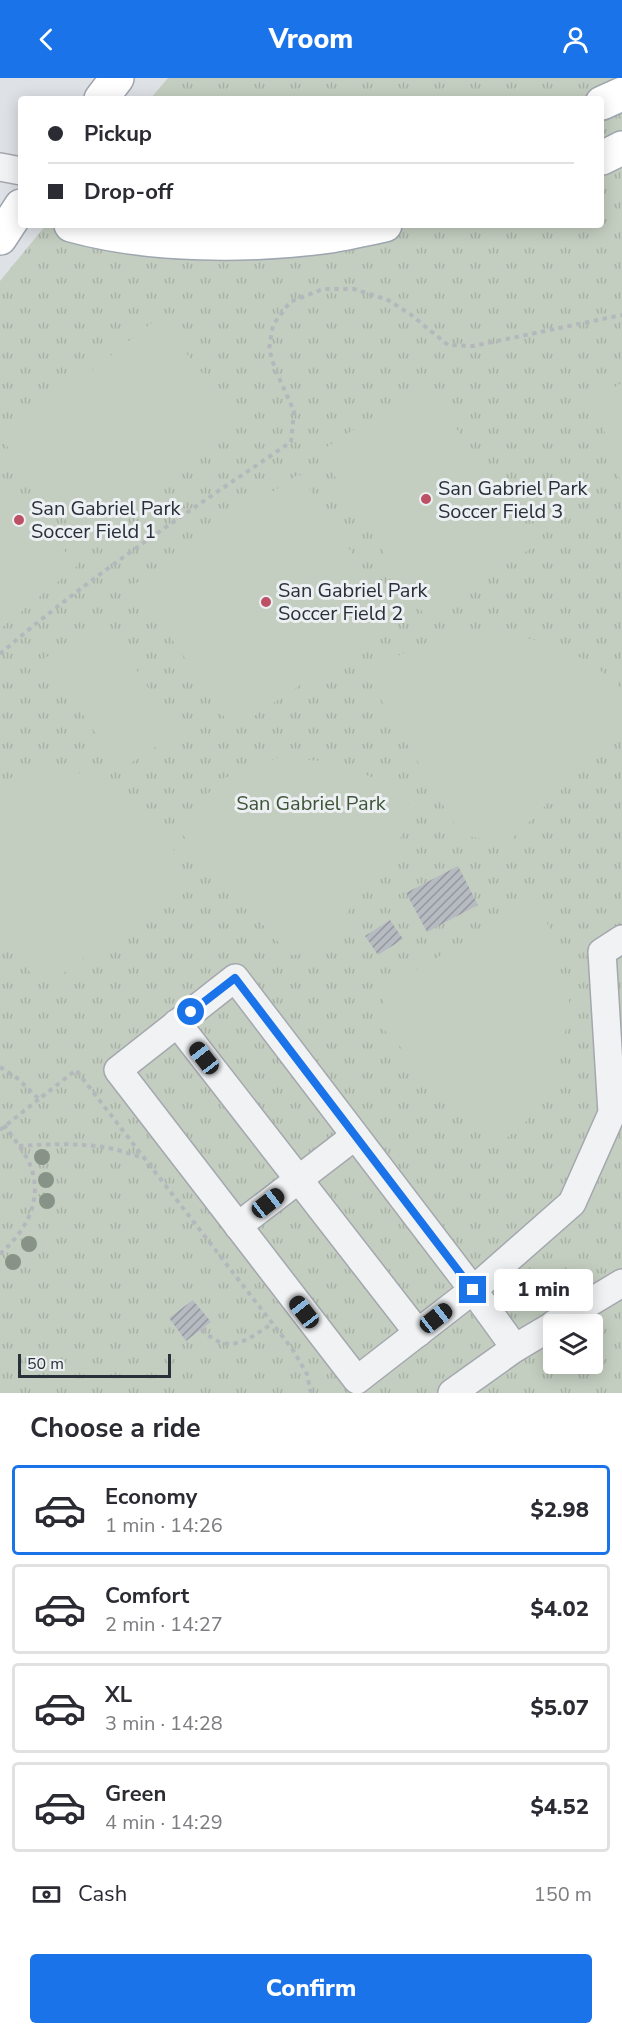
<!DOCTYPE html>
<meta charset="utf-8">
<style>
body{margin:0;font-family:"Nunito Sans",sans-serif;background:#f2f2f3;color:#2b2b33;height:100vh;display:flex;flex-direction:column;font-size:22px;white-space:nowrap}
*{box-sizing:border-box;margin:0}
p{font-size:20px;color:#7c7c81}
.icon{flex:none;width:33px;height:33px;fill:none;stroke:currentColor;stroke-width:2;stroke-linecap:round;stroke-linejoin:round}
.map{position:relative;height:1315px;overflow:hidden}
.details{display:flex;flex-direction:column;background:#fff;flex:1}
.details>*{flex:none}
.top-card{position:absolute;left:18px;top:18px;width:586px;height:132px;border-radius:6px;box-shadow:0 3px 15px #0003;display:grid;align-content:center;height:132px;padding:0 30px;background:#fff}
.fabs{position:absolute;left:543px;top:1236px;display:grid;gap:12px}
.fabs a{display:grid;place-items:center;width:60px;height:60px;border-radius:6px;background:#fff;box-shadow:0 3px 15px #0003;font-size:30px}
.scale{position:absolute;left:18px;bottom:15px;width:153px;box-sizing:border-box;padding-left:6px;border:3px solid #29303a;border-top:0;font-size:16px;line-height:21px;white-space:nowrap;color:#29303a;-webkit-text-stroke:4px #edf0f3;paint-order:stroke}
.end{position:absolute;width:27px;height:27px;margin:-14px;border:8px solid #1a73e8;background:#fff;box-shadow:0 0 0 3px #fff}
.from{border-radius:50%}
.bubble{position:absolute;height:42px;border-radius:6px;background:#fff;box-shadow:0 3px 15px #0003;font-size:20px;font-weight:800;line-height:42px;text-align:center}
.car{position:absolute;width:18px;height:36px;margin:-18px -9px;border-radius:8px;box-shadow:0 0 4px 2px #0007;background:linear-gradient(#222 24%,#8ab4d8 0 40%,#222 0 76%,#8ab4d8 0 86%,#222 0)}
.top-card b{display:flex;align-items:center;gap:21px;height:57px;font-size:22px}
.top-card b+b{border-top:2px solid #e1e1e2}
.top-card i{width:15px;height:15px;background:#2b2b33}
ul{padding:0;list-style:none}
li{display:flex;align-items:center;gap:18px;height:90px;margin:0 12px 9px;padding:0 18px;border:3px solid #e1e1e2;border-radius:6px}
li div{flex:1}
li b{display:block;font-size:22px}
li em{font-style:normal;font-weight:800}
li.current{border-color:#1a73e8}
li>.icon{width:54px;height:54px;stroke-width:1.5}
h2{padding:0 30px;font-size:27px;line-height:72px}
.pay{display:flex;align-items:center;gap:15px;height:66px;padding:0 30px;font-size:22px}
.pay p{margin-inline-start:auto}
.primary-button{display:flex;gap:12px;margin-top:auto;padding:12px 30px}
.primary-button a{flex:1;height:69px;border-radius:6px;background:#1a73e8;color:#fff;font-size:24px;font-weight:800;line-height:69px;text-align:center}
header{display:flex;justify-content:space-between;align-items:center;height:78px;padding:0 30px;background:#1a73e8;color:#fff;font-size:27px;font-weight:800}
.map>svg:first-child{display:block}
.grass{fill:url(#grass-tufts);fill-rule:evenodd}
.pitch{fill:#c4cec0}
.building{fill:url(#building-hatch)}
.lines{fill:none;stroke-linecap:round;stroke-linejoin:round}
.minor-casing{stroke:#a4a8ae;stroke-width:30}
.major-casing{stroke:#9ea6b0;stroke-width:36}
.path{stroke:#b4b8bc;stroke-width:4;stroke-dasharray:4.5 4.5;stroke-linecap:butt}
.minor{stroke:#f0f2f4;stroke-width:27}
.major{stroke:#fff;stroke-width:33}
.tree{fill:#869386}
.route{stroke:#1a73e8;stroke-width:8}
.poi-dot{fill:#bd5065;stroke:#edf0f3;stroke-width:2}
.labels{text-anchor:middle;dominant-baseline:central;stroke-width:6;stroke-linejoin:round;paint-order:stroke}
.poi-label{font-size:20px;fill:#29303a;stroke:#edf0f3;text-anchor:start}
.park-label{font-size:20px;fill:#3e5438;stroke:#edf0f3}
</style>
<header><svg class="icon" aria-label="back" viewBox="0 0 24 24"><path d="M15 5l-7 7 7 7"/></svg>Vroom<svg class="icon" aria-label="person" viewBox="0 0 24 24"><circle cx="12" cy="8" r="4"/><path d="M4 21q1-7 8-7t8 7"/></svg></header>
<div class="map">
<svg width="622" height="1315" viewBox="0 0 622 1315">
<defs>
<pattern id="grass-tufts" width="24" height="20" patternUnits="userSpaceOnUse" patternTransform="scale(1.5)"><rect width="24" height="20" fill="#c4cec0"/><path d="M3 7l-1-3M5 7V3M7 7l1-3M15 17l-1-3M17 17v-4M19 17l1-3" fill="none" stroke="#a8b1a6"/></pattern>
<pattern id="building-hatch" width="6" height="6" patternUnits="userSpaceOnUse" patternTransform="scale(1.5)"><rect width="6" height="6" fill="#b6bbc1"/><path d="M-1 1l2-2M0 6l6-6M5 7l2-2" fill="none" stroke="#94989e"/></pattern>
</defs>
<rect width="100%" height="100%" fill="#dee1e5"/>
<path class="grass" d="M168,0H622V1315H0V203L46,147H602V21H150ZM554,1246H592V1286H554Z"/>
<g class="pitch">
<path d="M158,240L238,339L82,462L3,363Z"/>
<path d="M427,305L533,469L425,538L319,374Z"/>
<path d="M622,305V408L594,321Z"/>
<path d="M0,395L77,488L0,551Z"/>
<path d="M299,396L397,542L233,652L135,506Z"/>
<path d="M103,542L178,654L120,692L45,580Z"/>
<path d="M490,554C508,558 528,560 546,564C569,570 606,594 622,611V651L508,765L461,757L367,598L397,578L431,563Z"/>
<path d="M277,680L338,684L384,705L418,735L318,875L290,877L181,755L190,734L222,701Z"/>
<path d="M36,691L88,696L143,725L167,752L184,801L60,898L30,894L0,853V704Z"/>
<path d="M531,824L548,847L571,930L550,1015L524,1046L494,1070L378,945L386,910Z"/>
</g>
<g class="building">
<path d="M458,788L478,827L427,854L406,815Z"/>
<path d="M390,842L403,861L378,877L365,858Z"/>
<path d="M193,1222L211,1244L186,1263L169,1240Z"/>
</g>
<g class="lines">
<defs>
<g id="minor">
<path d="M0,89L21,93"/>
<path d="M235,900L473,1212L357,1302L118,992Z"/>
<path d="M177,945L418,1255"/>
<path d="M238,1148L355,1058"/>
<path d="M554,1246L622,1205"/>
<path d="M515,1270L473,1212L572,1125L612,1035L602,874L622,861"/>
<path d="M452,1315L515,1270L554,1247"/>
</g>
<g id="major">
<path d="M101,21L117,0"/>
<path d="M602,25L622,16"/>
<path d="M602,80L622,70"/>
<path d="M71,147C150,169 250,169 331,158C349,155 367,151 385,147"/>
<path d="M0,160L21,128"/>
</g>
</defs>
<use href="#minor" class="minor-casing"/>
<use href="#major" class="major-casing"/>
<g class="path">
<path d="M0,576C91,497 192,431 291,364L294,333L275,291L269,271L273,247L290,224L323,211H354L388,222L410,236L448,267L473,268L622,237"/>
<path d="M0,989L17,1000L39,1021L76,992L293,1272L307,1296L311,1315"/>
<path d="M0,1052L39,1021"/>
<path d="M19,1068C47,1066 75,1065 103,1069C117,1071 130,1076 144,1080"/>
<path d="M0,1176C24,1154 42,1127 32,1092C27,1076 14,1061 4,1047"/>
<path d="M202,1251C228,1279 247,1262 273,1245"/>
</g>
<use href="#minor" class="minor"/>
<use href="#major" class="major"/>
</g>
<g class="tree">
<circle cx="42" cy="1079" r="8"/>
<circle cx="46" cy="1102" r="8"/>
<circle cx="47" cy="1123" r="8"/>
<circle cx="29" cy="1166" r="8"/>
<circle cx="13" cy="1184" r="8"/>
</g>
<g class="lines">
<path class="route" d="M191,934L235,900L473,1212"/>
</g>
<g class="poi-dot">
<circle cx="426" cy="421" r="6"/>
<circle cx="19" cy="442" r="6"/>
<circle cx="266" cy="524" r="6"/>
</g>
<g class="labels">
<g class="poi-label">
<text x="438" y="410">San Gabriel Park<tspan x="438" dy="23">Soccer Field 3</tspan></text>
<text x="31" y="430">San Gabriel Park<tspan x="31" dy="23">Soccer Field 1</tspan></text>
<text x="278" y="512">San Gabriel Park<tspan x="278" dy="23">Soccer Field 2</tspan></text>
</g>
<g class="park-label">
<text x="311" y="725">San Gabriel Park</text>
</g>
</g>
</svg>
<div class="fabs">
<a><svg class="icon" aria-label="layers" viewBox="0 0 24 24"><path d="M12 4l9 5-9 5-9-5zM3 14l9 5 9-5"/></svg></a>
</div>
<div class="scale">50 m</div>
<i class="end from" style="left:191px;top:934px"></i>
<i class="end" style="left:473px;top:1212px"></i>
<div class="bubble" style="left:494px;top:1191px;width:99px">1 min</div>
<i class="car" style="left:204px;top:980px;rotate:322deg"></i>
<i class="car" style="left:268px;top:1125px;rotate:52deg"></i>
<i class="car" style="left:304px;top:1234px;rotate:322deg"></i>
<i class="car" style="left:436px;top:1240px;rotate:52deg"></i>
<div class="top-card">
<b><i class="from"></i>Pickup</b>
<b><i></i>Drop-off</b>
</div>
</div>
<section class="details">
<h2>Choose a ride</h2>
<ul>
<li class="current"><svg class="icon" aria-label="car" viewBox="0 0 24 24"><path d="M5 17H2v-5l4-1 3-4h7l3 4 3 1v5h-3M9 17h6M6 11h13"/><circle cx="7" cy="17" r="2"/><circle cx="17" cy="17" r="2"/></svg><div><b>Economy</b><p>1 min · 14:26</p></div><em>$2.98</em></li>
<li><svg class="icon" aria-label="car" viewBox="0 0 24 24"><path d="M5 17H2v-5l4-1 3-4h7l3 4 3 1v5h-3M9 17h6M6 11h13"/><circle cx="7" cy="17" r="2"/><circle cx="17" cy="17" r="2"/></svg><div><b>Comfort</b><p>2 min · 14:27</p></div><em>$4.02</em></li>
<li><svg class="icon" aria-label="car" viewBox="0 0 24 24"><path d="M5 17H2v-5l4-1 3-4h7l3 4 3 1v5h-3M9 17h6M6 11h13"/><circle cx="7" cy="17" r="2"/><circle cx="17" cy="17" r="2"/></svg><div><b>XL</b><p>3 min · 14:28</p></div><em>$5.07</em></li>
<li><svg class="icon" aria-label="car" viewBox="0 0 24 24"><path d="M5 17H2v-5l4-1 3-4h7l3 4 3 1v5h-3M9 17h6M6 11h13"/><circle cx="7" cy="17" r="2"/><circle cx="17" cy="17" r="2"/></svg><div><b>Green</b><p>4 min · 14:29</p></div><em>$4.52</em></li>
</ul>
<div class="pay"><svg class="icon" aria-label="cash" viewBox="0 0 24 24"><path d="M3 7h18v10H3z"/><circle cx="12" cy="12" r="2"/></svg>Cash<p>150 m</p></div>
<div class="primary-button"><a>Confirm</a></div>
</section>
